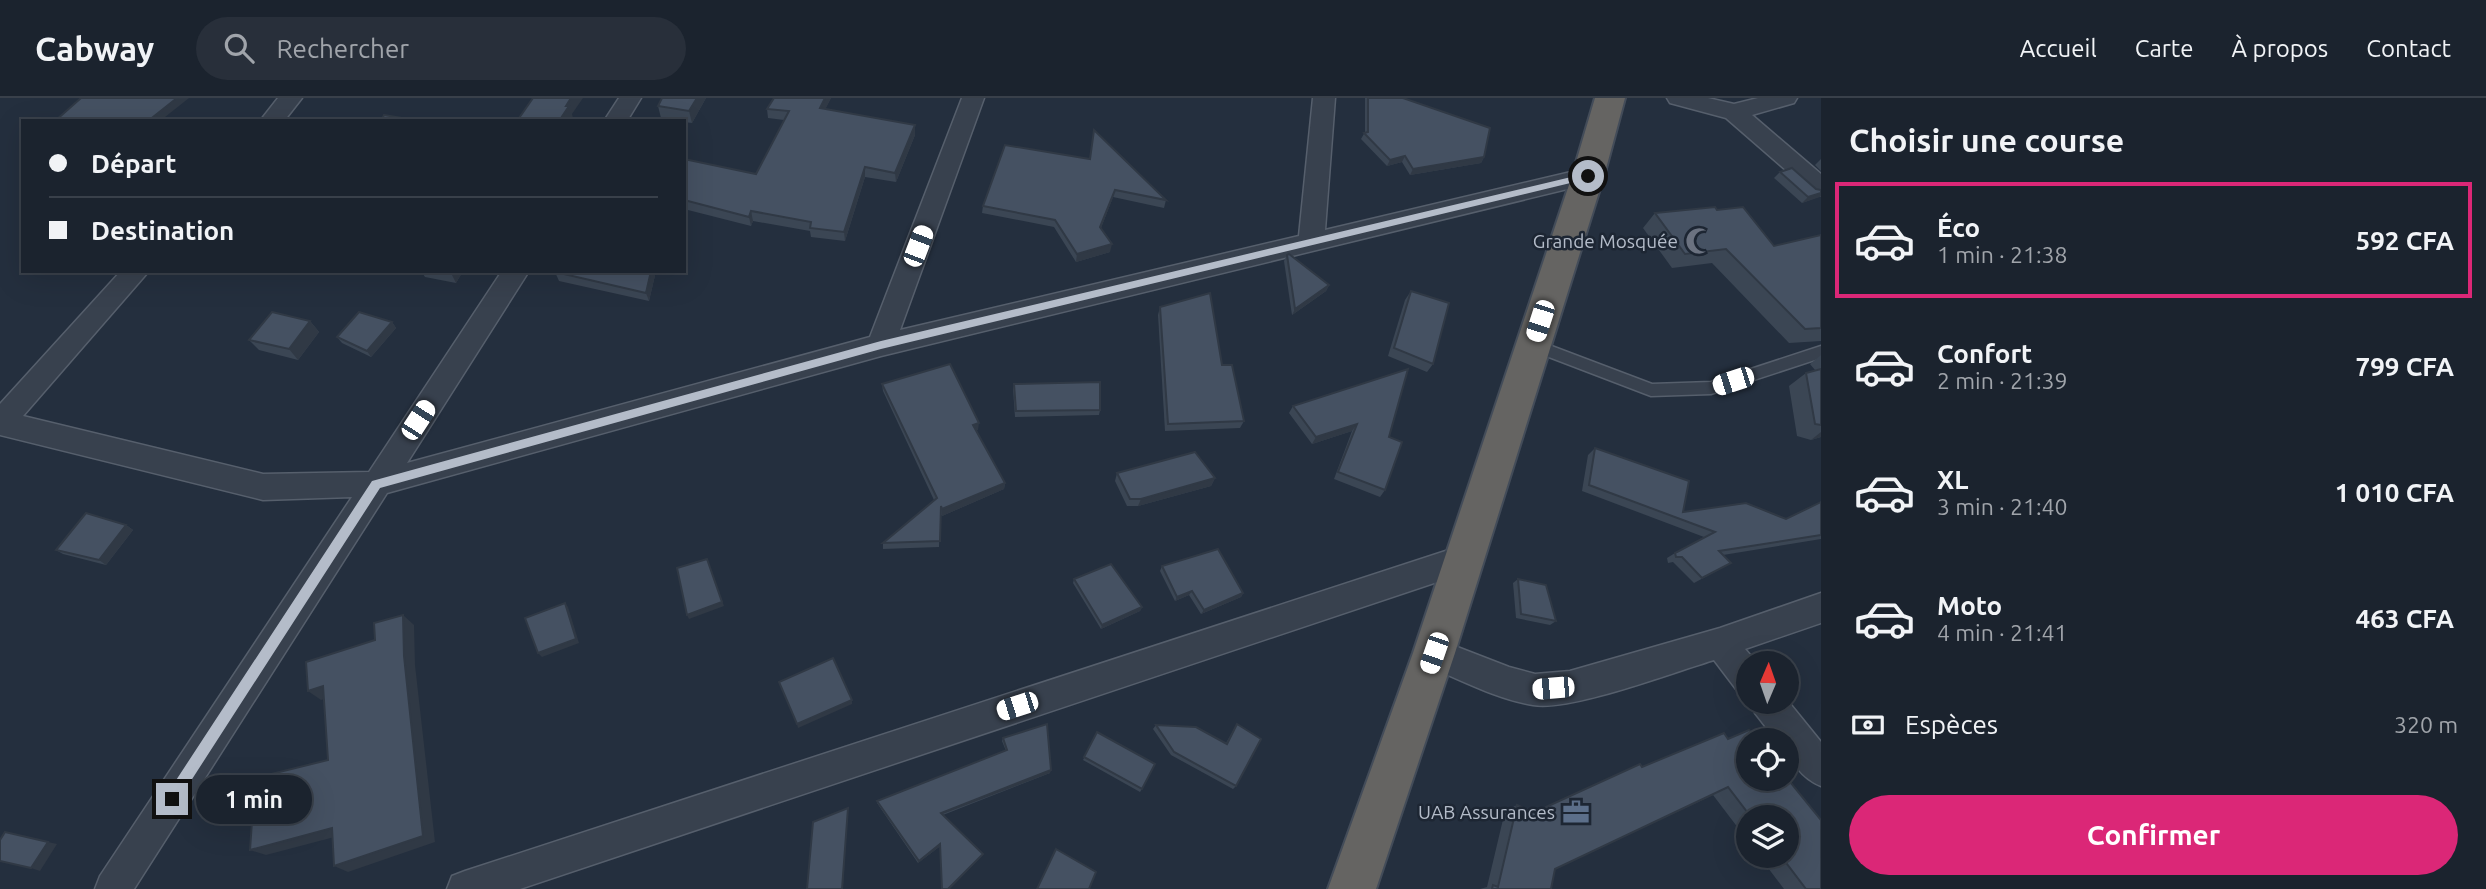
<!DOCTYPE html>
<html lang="fr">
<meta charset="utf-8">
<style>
body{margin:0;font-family:Ubuntu,sans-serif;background:#282f3a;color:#f1f3f6;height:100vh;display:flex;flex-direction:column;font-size:26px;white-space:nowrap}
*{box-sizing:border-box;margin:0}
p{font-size:23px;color:#a0a4aa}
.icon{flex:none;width:38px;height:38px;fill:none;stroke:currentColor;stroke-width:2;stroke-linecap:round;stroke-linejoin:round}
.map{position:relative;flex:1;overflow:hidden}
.side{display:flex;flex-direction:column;background:#1b232e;width:665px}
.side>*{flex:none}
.top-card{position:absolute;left:21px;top:21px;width:665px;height:154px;border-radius:0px;box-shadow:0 7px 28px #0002,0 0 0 2px #39404a;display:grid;align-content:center;height:154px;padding:0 28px;background:#1b232e}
.needle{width:46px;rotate:2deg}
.fabs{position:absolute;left:1736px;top:553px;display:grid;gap:14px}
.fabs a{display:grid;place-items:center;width:63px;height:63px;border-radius:50%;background:#1b232e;box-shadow:0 7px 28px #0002,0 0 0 2px #39404a;font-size:35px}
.end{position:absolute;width:32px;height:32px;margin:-16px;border:9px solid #b4bcc9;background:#111;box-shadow:0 0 0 4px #111}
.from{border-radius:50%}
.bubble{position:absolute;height:49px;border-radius:24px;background:#1b232e;box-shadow:0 7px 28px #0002,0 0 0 2px #39404a;font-size:23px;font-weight:700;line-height:49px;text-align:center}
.car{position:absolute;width:21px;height:42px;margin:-21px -10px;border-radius:9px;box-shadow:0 0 5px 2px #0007;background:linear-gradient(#fff 24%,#345 0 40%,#fff 0 76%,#345 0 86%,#fff 0)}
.top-card b{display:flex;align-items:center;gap:24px;height:66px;font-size:26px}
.top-card b+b{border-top:2px solid #39404a}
.top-card i{width:18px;height:18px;background:#f1f3f6}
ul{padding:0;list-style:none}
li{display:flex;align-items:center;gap:21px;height:116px;margin:0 14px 10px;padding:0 14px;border:4px solid transparent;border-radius:0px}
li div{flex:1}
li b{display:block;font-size:26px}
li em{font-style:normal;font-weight:700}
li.active{border-color:#db2777}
li>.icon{width:63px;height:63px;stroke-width:1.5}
h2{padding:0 28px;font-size:32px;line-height:84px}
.pay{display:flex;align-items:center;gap:18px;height:77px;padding:0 28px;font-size:26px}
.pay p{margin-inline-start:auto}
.button{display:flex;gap:14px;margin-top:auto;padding:14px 28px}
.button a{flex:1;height:80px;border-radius:42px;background:#db2777;color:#fff;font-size:28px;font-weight:700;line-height:80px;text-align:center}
header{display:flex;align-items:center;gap:42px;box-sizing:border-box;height:98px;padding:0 35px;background:#1b232e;border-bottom:2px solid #39404a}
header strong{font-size:33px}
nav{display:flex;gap:38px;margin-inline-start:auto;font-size:24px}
.search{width:490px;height:63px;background:#282f3a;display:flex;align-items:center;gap:18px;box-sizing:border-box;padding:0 24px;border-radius:38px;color:#a0a4aa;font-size:26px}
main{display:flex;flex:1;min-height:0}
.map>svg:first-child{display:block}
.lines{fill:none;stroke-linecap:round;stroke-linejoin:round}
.service-casing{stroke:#565f6c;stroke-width:3}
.minor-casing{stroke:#565f6c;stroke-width:3}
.trunk-casing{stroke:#434c59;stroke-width:4}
.service{fill:#38414e;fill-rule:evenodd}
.minor{fill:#38414e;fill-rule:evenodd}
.trunk{fill:#656462;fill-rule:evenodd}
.wall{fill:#3b4654}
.shaded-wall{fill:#303945}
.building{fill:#455162;stroke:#303945;stroke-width:2}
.route{fill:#b4bcc9}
.labels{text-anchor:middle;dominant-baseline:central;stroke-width:5;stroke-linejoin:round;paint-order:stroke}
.poi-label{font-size:19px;fill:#b4bcc9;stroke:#1d2633;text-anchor:end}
</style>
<header>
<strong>Cabway</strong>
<div class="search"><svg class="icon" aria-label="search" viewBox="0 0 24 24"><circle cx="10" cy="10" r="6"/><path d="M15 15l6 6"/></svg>Rechercher</div>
<nav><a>Accueil</a><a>Carte</a><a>À propos</a><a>Contact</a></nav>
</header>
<main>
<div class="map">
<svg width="1821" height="791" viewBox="0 0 1821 791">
<rect width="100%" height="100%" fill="#242f3e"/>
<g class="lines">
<defs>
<path id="service" d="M1533,241L1652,286L1711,284L1821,248V260L1711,296L1651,298L1528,251L1526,247Z"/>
<g id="minor">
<path d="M278,0H302L284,23H260Z"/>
<path d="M619,0H641L627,23H604Z"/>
<path d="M962,0H984L900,232L1299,138L1313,0H1335L1325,132L1588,70L1596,72L1600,78L1596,84L1588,86L881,258L387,395L134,791H95L100,778L352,399L263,402L0,337V306L121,173H149L23,318L263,376L369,374L502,173H529L407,365L870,239Z"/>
<path d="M1667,0H1708L1734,6L1758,0H1797L1794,5L1752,17L1821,76V97L1812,95L1726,20L1670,5Z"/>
<path d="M1464,447L1475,451L1479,461L1475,471L1464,475L520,791H447L452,778L465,773Z"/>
<path d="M1821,495V525L1745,551L1757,565H1748V596L1736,591L1714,562C1674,574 1569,614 1533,607C1495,601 1458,580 1422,566L1418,555L1422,544L1434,540L1509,569L1535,576L1570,573L1720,530Z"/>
<path d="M1787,602L1821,644V688C1803,681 1787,662 1787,642H1776L1755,615L1750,604Z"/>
</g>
<path id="trunk" d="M1595,0H1625L1604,78L1455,555L1376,791H1328L1413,555L1572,78Z"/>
</defs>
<use href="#service" class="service-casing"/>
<use href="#minor" class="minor-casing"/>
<use href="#trunk" class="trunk-casing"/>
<use href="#service" class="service"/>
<use href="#minor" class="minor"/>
<use href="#trunk" class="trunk"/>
</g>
<g class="wall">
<path d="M706,0L692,25L684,24V23L661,20L658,8Z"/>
<path d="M831,0L825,11L915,27V37L896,84L865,79L845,143L811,139L810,133L753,123L751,128L684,111V61L756,76L784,22L768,20L767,11Z"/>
<path d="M1365,0H1403L1484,59L1481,65L1410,77L1402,64L1387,68L1361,41L1365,34Z"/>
<path d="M1005,47L1166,102L1164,110L1113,99L1101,130L1110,154L1076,164L1054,129L982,115L983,108Z"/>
<path d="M1821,61V73L1815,67Z"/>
<path d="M1780,74L1821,92V98L1802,105L1774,80Z"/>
<path d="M1717,112L1774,148L1821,137V243L1789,245L1712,165L1672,170L1643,130L1655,115Z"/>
<path d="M1287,157L1329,187L1326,193L1292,217L1284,163Z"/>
<path d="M421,173H463L456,185L425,179Z"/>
<path d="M556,173H656L649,203L559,183L555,174Z"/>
<path d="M1411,193L1433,266L1427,274L1388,258L1405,202Z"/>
<path d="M1160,209L1222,267L1244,323L1240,330L1165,333L1158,217Z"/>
<path d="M310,223L319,234L298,262L259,252L249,242Z"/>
<path d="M392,224L396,230L371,259L342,245L337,239Z"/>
<path d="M1821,257V339L1811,342L1797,338L1789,288L1806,275L1815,272L1810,266Z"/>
<path d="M1408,271L1389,339L1385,392L1380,399L1334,381L1352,333L1312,346L1289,315L1293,308Z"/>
<path d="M882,286L978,332H976L1005,385L1004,391L942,418L940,415L939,449L883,451V445L934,402L883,293Z"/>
<path d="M1014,286L1100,312L1099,317L1015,319L1013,291Z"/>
<path d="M1595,350L1683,414L1786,421L1821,405V441L1723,457L1722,470L1694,485L1673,464L1668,465L1667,460L1675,455L1704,439L1582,393L1588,357Z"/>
<path d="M1117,375L1215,380L1211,388L1138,408H1127L1115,383Z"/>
<path d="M126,427L133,432L106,467L63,456L56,452Z"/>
<path d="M1162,468L1243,495L1241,499L1201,516L1189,497L1175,503L1160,473Z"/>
<path d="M1074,481L1142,509L1140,513L1101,531L1073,485Z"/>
<path d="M1518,481L1556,523L1550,527L1516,520L1513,485Z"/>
<path d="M1237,626L1236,688L1233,691L1171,657L1153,631L1156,627L1226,645Z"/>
<path d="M1749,632L1757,642H1748V681H1787V680L1821,722V791H1784L1759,758H1787V719H1748V743L1713,697L1555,771L1551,791H1480L1487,789L1505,713L1517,707L1533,715L1640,666L1642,669L1724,635L1728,641Z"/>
<path d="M1097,634L1142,691L1140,694L1083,662Z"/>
<path d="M1003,640L1050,675L943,717L982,758L939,749L918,765L877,705V703L1006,653L1002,643Z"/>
</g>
<g class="shaded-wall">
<path d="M177,0H189L160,23H148Z"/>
<path d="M571,0H583L572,16L573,20L571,23H559L566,8Z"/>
<path d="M697,0H706L692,25L689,13Z"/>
<path d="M825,0H831L821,20L820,10Z"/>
<path d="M915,27V37L896,84L895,75Z"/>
<path d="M1405,58L1402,64L1387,68L1390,62Z"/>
<path d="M1484,59L1481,65L1410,77L1413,71Z"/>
<path d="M865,69V79L845,143L844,134Z"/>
<path d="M1115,92L1113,99L1098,137L1100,129Z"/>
<path d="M1821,95V98L1820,99L1802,105L1808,99Z"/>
<path d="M751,113L753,123L751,128L749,119Z"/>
<path d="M1112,146L1110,154L1076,164L1077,156Z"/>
<path d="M450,173H463L456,185Z"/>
<path d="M651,173H656L649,203L646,195Z"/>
<path d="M1329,187L1326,193L1292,217L1295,211Z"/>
<path d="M310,223L319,234L298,262L289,251Z"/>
<path d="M392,224L396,230L371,259L367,253Z"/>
<path d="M979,325L978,332L973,334V327Z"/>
<path d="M1357,326L1352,333L1312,346L1316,339Z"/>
<path d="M1821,334V339L1811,342Z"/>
<path d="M1215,380L1211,388L1138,408L1141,401Z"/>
<path d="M1005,385L1004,391L942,418V411Z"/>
<path d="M126,427L133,432L106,467L99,462Z"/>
<path d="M707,461L724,508L689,521L687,517Z"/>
<path d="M1192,493L1189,497L1175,503L1177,499Z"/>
<path d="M1243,495L1241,499L1201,516L1204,512Z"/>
<path d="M565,505L568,509L579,545L542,559L538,555Z"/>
<path d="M1142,509L1140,513L1101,531L1102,527Z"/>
<path d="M403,517L414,527L415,567L435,744L348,774L334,768L404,558Z"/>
<path d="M323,588L336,597L321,602L308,593Z"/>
<path d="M852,602V606L798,630L797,626Z"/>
<path d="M1051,672L1050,675L940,717L941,715Z"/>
<path d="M848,710L843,791H842Z"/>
<path d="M332,730L346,736L266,757L250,752Z"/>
<path d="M48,744L57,746L40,773L31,770Z"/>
<path d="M940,746L939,749L918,765L919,763Z"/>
<path d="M983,756L982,758L950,791H948Z"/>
</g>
<g class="building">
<path d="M81,0H177L148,23H55Z"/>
<path d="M533,0H571L566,8H569L559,23H517Z"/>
<path d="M662,0H697L689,13L658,8Z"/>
<path d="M774,0H825L820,10L915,27L895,75L865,69L844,134L810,130L811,124L751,113L749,119L684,102V61L756,76L789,13L767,11Z"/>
<path d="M1368,0H1403L1490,30L1484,59L1413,71L1405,58L1390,62L1364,35L1368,34Z"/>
<path d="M384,17L420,23H381Z"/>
<path d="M1094,32L1166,102L1115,92L1100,129L1112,146L1077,156L1055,122L983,108L1005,47L1090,61Z"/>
<path d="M1792,70L1816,91L1821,92V95L1808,99L1780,74Z"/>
<path d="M1715,109L1717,112L1743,109L1774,148L1821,137V230L1805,231L1726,151L1685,156L1655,115Z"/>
<path d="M1289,156L1329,187L1295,211L1287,157Z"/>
<path d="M556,173H651L646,195L555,174Z"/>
<path d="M1411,193L1449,205L1433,266L1394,250Z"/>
<path d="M1210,195L1222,267H1232L1244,323L1168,326L1160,209Z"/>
<path d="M272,214L310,223L289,251L249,242Z"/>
<path d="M359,214L392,224L367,253L337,239Z"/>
<path d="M950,266L979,325L973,327L1005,385L942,411L941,408L940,443L883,445L937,400L882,286Z"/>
<path d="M1408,271L1389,339L1402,344L1385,392L1338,374L1357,326L1316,339L1293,308Z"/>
<path d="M1821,271V327L1815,326L1806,275Z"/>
<path d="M1100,284V312L1016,313L1014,286Z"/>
<path d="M1595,350L1689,383L1683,414L1746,405L1786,421L1821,404V437L1719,453L1731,465L1702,480L1682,459H1676L1675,455L1715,434L1589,387Z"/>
<path d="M1195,354L1215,380L1141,401H1130L1117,375Z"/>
<path d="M86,415L126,427L99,462L56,452Z"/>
<path d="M1218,451L1243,495L1204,512L1192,493L1177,499L1162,468Z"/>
<path d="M707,461L722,504L687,517L677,470Z"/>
<path d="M1111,466L1142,509L1102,527L1074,481Z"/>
<path d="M1518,481L1546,487L1556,523L1521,516Z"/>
<path d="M565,505L576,541L538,555L525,520Z"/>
<path d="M403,517L404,558L423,738L334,768L332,730L250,752L255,680L328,662L323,588L308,593L306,564L375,542L374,525Z"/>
<path d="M833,560L852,602L797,626L779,584Z"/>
<path d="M1047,626L1051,672L941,715L983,756L948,791H942L940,746L919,763L877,703L1007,652L1003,640Z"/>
<path d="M1237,626L1261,641L1236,688L1174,654L1156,627L1196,629L1227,646Z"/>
<path d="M1749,632L1757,642H1748V681H1787V680L1821,722V791H1806L1781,758H1787V719H1751L1728,689L1555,771L1551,791H1492L1493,787L1498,789L1517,707L1544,719L1546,709L1640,666L1642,669L1724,635L1728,641Z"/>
<path d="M1097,634L1155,666L1142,691L1084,659Z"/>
<path d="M848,710L842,791H807L813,724Z"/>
<path d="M5,734L48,744L31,770L0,763V742Z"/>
<path d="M1056,751L1096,774L1089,791H1037Z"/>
</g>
<path class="route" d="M1588,75L1592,78L1591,80L881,251L380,390L176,706H167V696L372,383L881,243Z"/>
<defs>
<symbol id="mosque-bare" viewBox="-9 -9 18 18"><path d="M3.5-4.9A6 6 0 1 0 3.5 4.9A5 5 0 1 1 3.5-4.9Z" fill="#6b7280" stroke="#1d2633" stroke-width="2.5" paint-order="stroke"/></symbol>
<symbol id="office-bare" viewBox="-9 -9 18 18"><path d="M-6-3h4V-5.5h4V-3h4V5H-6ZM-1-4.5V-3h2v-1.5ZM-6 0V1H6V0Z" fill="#5c6f8a" stroke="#1d2633" stroke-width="2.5" paint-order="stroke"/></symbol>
</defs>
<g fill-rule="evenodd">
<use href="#mosque-bare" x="1680" y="124" width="38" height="38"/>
<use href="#office-bare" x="1557" y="695" width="38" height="38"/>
</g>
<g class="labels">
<g class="poi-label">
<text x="1678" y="143">Grande Mosquée</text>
<text x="1555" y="714">UAB Assurances</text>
</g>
</g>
</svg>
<div class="fabs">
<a><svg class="needle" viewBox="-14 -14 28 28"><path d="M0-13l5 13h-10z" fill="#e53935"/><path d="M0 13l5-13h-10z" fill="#a0a4aa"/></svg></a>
<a><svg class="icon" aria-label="locate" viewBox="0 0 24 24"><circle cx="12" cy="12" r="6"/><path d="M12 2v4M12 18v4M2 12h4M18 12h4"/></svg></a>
<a><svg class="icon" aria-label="layers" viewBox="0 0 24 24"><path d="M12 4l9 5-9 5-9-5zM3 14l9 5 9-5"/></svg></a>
</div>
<i class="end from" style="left:1588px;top:78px"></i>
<i class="end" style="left:172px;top:701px"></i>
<div class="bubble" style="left:196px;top:677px;width:116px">1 min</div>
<i class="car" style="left:918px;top:148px;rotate:21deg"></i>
<i class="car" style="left:1540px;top:223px;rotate:198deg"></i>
<i class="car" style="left:1733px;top:283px;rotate:252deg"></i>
<i class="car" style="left:418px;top:322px;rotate:33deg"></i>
<i class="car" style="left:1434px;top:555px;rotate:199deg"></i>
<i class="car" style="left:1553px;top:590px;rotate:265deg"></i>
<i class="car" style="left:1017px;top:608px;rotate:252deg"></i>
<div class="top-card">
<b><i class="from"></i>Départ</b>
<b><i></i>Destination</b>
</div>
</div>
<section class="side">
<h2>Choisir une course</h2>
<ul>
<li class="active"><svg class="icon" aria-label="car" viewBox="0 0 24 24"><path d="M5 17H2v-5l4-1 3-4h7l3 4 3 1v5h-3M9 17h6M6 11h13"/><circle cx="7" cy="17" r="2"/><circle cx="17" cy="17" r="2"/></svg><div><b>Éco</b><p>1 min · 21:38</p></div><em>592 CFA</em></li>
<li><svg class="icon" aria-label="car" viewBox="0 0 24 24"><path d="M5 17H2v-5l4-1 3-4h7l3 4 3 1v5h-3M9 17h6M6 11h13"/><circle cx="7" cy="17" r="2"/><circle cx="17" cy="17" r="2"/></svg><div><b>Confort</b><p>2 min · 21:39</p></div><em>799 CFA</em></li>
<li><svg class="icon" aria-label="car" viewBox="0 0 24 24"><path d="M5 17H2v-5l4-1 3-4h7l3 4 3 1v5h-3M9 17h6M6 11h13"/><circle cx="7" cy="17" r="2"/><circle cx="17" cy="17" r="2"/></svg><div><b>XL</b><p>3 min · 21:40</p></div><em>1 010 CFA</em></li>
<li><svg class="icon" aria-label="car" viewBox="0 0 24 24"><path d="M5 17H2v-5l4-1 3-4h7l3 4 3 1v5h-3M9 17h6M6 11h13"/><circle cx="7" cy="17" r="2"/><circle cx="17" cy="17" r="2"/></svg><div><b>Moto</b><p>4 min · 21:41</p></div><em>463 CFA</em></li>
</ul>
<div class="pay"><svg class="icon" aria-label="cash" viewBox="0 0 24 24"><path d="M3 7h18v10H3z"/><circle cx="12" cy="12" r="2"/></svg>Espèces<p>320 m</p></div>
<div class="button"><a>Confirmer</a></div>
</section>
</main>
